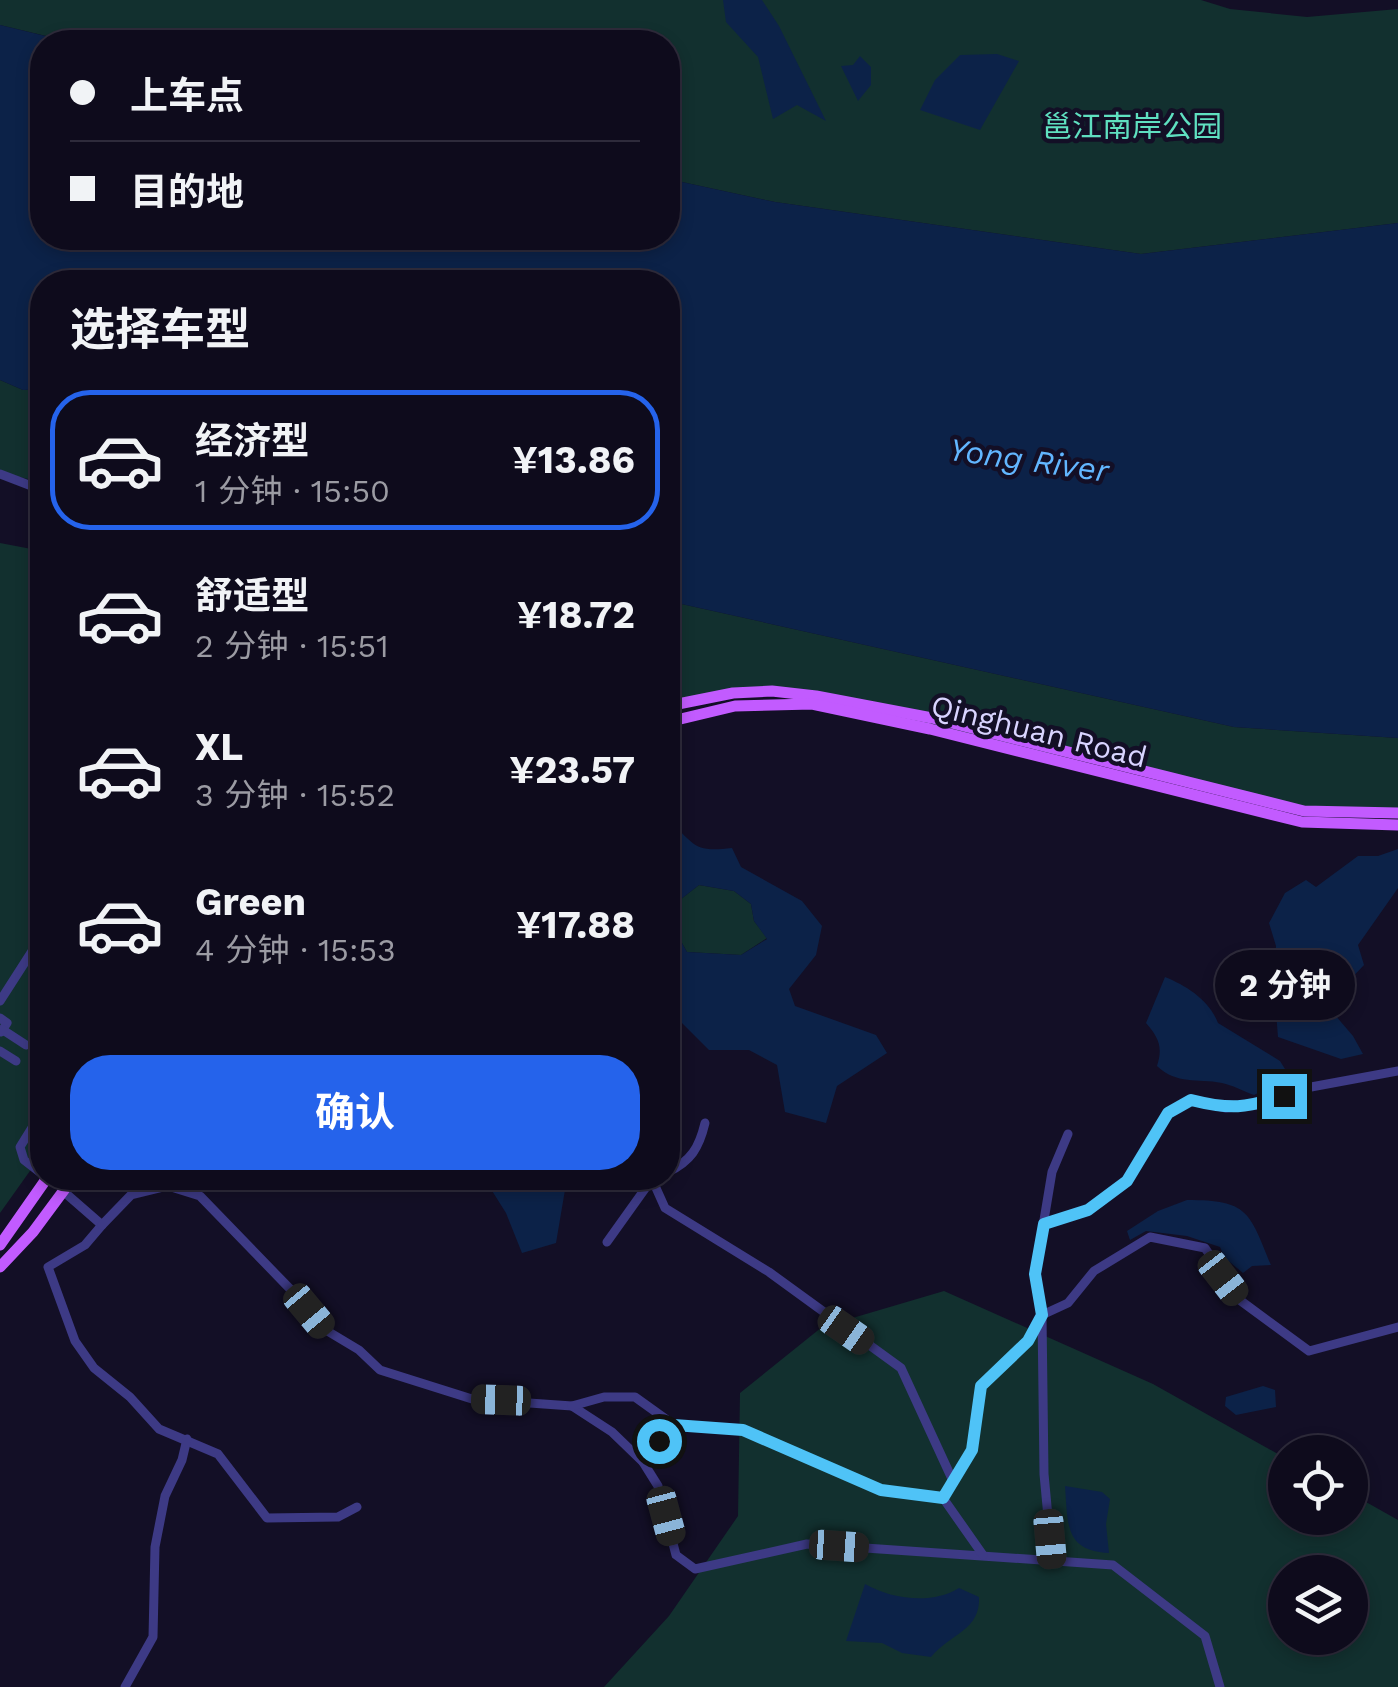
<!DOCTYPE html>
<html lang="zh">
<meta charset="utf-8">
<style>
body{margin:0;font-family:"Work Sans","Noto Sans SC",sans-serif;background:#171425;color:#f1f3f6;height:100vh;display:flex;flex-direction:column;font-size:38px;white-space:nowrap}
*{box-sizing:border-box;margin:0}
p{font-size:32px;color:#9b9ba3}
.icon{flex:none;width:55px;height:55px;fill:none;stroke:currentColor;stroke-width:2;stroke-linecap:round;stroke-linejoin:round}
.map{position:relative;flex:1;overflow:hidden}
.details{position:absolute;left:30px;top:270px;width:650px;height:920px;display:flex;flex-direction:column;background:#0e0b1c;border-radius:40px;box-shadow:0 5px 15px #0003,0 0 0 2px #2e2b3b}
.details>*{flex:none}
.top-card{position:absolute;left:30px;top:30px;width:650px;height:220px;border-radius:40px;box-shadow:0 5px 15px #0003,0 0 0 2px #2e2b3b;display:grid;align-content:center;height:220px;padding:0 40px;background:#0e0b1c}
.buttons{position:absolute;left:1268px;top:1435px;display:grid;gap:20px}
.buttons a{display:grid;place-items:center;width:100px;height:100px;border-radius:50%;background:#0e0b1c;box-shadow:0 5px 15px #0003,0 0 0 2px #2e2b3b;font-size:50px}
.end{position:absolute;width:45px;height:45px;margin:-22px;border:12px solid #4fc3f7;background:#111;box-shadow:0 0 0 5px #111}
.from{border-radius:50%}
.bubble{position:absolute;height:70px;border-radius:35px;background:#0e0b1c;box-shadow:0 5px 15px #0003,0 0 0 2px #2e2b3b;font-size:32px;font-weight:700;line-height:70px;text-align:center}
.car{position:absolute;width:30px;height:60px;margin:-30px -15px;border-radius:12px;box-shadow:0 0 8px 2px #0007;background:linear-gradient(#222 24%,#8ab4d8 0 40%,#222 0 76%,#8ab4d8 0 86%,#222 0)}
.top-card b{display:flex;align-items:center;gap:35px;height:95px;font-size:38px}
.top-card b+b{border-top:2px solid #2e2b3b}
.top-card i{width:25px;height:25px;background:#f1f3f6}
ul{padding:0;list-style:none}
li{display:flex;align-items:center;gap:30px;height:140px;margin:0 20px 15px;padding:0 20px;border:5px solid transparent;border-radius:40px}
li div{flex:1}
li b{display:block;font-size:38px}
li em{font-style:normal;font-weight:700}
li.on{border-color:#2563eb}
li>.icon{width:90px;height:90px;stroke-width:1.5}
h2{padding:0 40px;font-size:45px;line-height:120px}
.cta{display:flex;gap:20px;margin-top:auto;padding:20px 40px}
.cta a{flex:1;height:115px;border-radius:40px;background:#2563eb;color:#fff;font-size:40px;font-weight:700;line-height:115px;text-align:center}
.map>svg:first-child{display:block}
.green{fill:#12302f;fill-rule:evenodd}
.water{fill:#0c2248;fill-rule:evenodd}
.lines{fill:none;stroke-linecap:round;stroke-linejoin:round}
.minor{stroke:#3d3a85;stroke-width:9}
.major{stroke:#c25bff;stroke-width:11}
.route{stroke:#4fc3f7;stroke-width:12}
.labels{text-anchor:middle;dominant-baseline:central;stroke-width:9;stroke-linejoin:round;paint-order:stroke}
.park-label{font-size:30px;fill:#5fe0c0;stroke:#130f26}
.street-label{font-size:30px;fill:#d9d4ff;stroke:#130f26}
.water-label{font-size:32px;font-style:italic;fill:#62b6ff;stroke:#130f26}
</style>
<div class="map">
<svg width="1398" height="1687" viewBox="0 0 1398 1687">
<rect width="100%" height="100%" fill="#130f26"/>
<g class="green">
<path d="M0,0H1201L1230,9L1307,17L1398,9V223L1141,254L775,202L668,179V42H71L0,25Z"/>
<path d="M0,380L23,390L42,389V482L0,473Z"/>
<path d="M0,543L42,551V1154L0,1213Z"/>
<path d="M668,601L1234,727L1398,738V813L1304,811L772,691L668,706Z"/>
<path d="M699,885L734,891L751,904L754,921L767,938L741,955L687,952L674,929L681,899Z"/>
<path d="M944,1291L1153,1384L1285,1458V1518H1350V1493L1398,1520V1687H604L669,1616L738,1516L740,1393L822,1327ZM1285,1572H1350V1638H1285Z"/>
</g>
<g class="water">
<path d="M723,0H762L779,26L826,121L797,105L773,119L758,57L726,22Z"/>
<path d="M0,25L70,42H42V238H668V179L775,202L1141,254L1398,223V738L1234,727L668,601V282H42V389L23,390L0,380Z"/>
<path d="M997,54L1019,61L980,130L920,110L935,80L960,55Z"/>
<path d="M860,56L871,67V85L858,101L841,66L853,65Z"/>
<path d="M668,821C696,843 691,853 732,848L741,867L802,901L822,926L816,955L789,989L795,1006L876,1035L887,1053L837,1086L826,1123L785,1112L777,1065L749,1050H709L668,1009ZM699,885L734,891L751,904L754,921L767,939L741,955L687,952L674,929L681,899Z"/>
<path d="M1398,849V888L1358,945L1364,965L1344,986L1335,1015L1353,1036L1363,1054L1341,1059L1278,1037L1273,974L1276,946L1269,923L1285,893L1306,880L1316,887L1358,856H1378Z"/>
<path d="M1165,977C1187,986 1209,1000 1218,1023L1280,1061L1285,1069L1279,1082L1254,1095C1243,1091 1232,1085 1222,1083C1197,1078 1177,1085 1157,1066C1163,1047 1159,1038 1146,1023Z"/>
<path d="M484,1178H567L556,1243L522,1253L506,1213Z"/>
<path d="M1187,1200C1249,1200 1249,1212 1271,1265L1252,1266L1243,1273L1225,1258L1220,1247L1187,1236L1146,1231L1130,1240L1127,1231L1158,1211Z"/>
<path d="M1263,1386L1275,1390L1276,1407L1236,1415L1225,1406L1226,1397Z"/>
<path d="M1065,1486L1102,1492L1110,1499L1106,1524L1109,1553C1064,1551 1068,1523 1065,1486Z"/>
<path d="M865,1584C891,1599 932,1605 959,1588L979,1597C981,1630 950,1634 931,1657L902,1653L882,1643L846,1641Z"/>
</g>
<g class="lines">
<g class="minor">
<path d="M0,474L42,490"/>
<path d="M0,1001L36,945"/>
<path d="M0,1018L7,1023L1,1032"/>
<path d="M3,1030L26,1045"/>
<path d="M0,1051L16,1061"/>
<path d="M42,1124L33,1126L20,1147L24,1160L42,1174"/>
<path d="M668,1172C691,1161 699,1148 705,1123"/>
<path d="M63,1191L102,1225L85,1245L48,1267L75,1341L94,1368L130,1397L159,1429L218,1454L267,1518L338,1517L357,1507"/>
<path d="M1044,1224L1088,1210L1127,1181L1168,1113L1191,1100L1226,1108L1256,1105L1311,1087L1398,1071"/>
<path d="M102,1225L131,1195L168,1186L200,1196L294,1293L324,1329L359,1350L380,1370L472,1399L572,1406L612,1432L643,1462L658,1486L676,1555L695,1569L807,1544L1113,1565L1205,1636L1220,1687"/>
<path d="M607,1242L652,1179L665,1208L769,1272L901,1368L953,1481"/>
<path d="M572,1406L604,1397H635L674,1425L743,1430L881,1490L943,1498L983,1555"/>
<path d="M643,1462L674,1425"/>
<path d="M943,1498L972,1450L981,1385L1028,1341L1042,1315L1035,1274L1052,1172L1068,1134"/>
<path d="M1052,1560L1044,1474L1042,1315L1068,1303L1094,1271L1150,1237L1205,1248L1241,1301L1309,1351L1398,1327"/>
<path d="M125,1687L153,1637L155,1547L165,1496L182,1460L187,1439"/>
</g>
<g class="major">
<path d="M668,706L733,693L772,691L816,696L932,718L1304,811L1398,813"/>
<path d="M668,722L735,706L812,704L930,729L1302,822L1398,825"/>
<path d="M0,1245L47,1178"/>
<path d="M0,1267L33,1232L73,1178"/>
</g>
</g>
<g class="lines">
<path class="route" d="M659,1441L674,1425L743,1430L881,1490L943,1498L972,1450L981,1386L1028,1341L1042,1315L1035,1274L1044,1224L1088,1210L1127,1181L1168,1113L1191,1100C1231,1110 1245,1108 1284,1096"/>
</g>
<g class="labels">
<g class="park-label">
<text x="1132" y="126">邕江南岸公园</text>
</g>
<g class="street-label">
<text transform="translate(1039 731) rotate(14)">Qinghuan Road</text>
</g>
<g class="water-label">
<text transform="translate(1029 460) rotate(8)">Yong River</text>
</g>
</g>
</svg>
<div class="buttons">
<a><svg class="icon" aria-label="locate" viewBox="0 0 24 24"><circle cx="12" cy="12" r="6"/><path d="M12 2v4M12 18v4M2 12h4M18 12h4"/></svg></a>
<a><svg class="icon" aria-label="layers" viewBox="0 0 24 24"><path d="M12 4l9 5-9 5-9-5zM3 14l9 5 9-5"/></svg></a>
</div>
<i class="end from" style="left:659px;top:1441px"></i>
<i class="end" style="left:1284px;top:1096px"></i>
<div class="bubble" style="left:1215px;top:950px;width:140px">2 分钟</div>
<i class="car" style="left:1223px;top:1278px;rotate:142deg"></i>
<i class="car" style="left:309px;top:1311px;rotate:140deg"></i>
<i class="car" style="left:846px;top:1330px;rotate:125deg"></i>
<i class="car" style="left:501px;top:1400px;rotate:272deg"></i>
<i class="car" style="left:666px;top:1516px;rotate:165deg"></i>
<i class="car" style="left:1050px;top:1539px;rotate:175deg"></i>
<i class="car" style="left:839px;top:1546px;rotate:94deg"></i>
<div class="top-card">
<b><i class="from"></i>上车点</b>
<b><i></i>目的地</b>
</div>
<section class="details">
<h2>选择车型</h2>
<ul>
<li class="on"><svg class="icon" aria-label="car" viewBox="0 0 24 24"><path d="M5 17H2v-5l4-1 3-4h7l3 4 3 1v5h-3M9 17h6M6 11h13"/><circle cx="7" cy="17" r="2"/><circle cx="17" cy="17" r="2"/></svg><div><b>经济型</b><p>1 分钟 · 15:50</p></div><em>¥13.86</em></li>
<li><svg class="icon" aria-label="car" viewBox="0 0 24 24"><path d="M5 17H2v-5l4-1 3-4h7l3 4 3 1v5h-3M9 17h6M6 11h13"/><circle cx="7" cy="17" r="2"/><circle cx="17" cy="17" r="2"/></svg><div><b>舒适型</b><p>2 分钟 · 15:51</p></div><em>¥18.72</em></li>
<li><svg class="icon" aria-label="car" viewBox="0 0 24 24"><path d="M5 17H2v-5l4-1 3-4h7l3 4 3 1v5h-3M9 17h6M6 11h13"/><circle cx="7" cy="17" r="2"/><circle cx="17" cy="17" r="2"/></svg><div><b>XL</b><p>3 分钟 · 15:52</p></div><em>¥23.57</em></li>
<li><svg class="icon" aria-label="car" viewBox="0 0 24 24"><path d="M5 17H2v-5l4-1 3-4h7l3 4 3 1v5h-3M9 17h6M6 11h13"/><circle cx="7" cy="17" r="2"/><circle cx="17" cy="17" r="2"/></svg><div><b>Green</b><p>4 分钟 · 15:53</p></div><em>¥17.88</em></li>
</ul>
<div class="cta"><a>确认</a></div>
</section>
</div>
